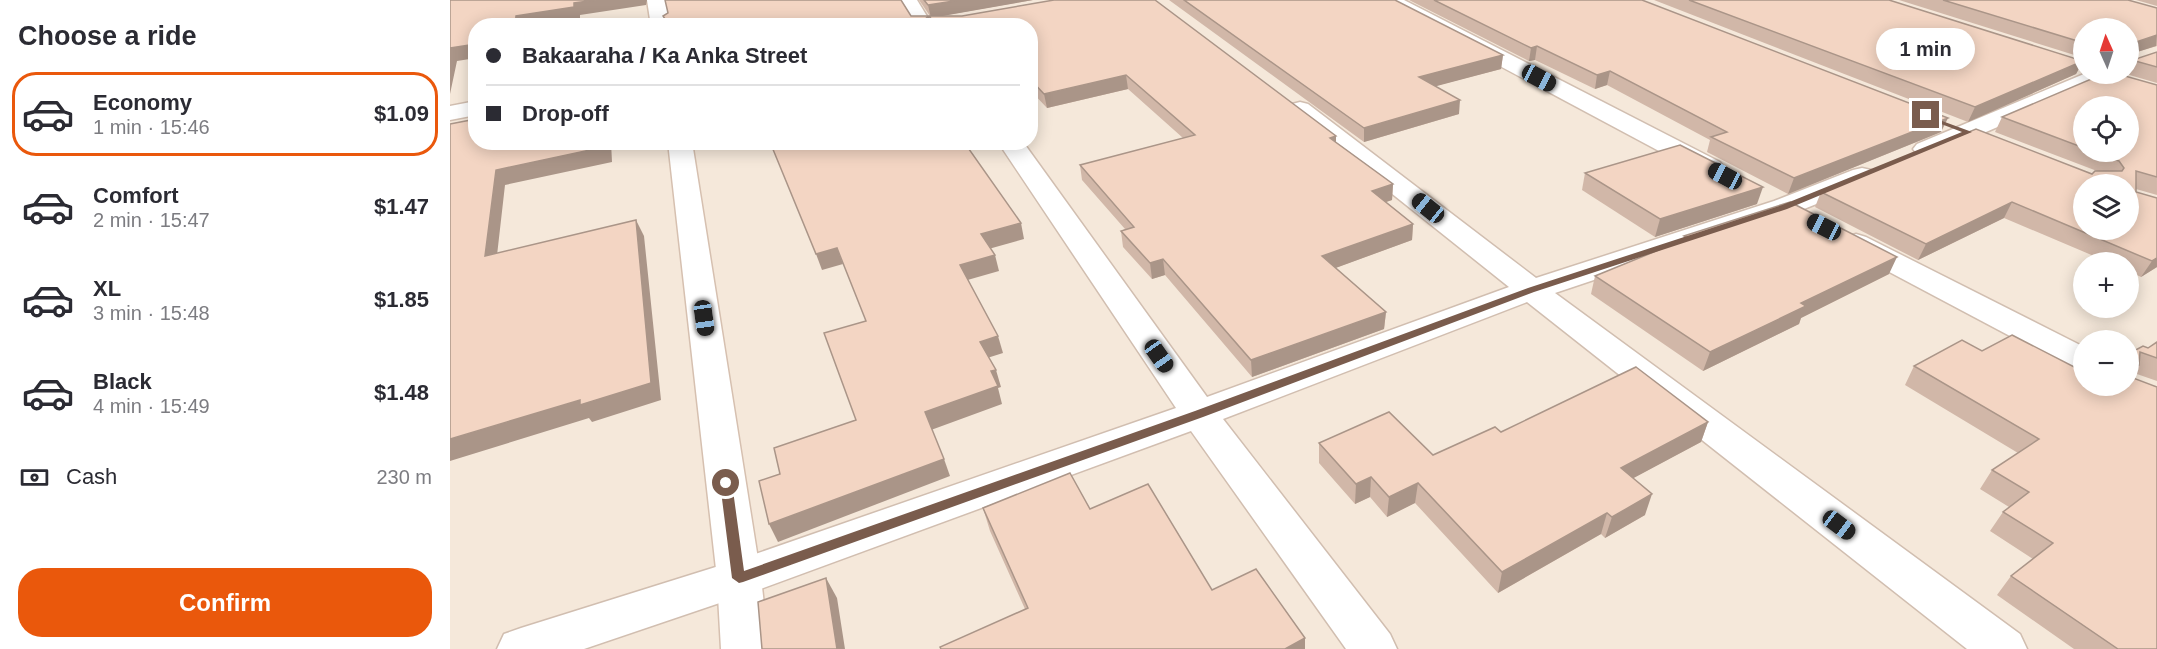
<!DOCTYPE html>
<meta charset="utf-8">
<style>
body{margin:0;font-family:Helvetica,sans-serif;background:#f2f2f3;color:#2b2b33;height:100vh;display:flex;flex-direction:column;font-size:22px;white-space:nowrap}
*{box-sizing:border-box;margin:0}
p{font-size:20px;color:#7c7c81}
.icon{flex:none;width:33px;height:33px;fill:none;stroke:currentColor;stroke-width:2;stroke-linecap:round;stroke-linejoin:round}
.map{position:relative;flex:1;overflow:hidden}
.panel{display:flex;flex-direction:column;background:#fff;width:450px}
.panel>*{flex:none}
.banner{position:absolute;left:18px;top:18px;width:570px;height:132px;border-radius:24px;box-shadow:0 3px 15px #0003;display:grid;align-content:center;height:132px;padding:0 18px;background:#fff}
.needle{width:39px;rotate:357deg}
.tools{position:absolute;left:1623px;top:18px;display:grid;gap:12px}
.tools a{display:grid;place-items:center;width:66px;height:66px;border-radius:50%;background:#fff;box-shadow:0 3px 15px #0003;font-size:30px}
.end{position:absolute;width:27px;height:27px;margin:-14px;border:8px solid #7a5c4d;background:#fff;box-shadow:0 0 0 3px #fff}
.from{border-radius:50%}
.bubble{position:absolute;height:42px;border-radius:21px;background:#fff;box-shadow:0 3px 15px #0003;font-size:20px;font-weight:700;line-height:42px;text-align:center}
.car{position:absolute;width:18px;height:36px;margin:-18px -9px;border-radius:8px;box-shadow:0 0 4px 2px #0007;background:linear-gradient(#222 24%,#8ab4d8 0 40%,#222 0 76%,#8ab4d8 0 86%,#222 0)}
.banner b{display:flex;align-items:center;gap:21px;height:57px;font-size:22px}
.banner b+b{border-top:2px solid #e1e1e2}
.banner i{width:15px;height:15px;background:#2b2b33}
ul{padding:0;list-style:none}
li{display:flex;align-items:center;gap:18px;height:84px;margin:0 12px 9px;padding:0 6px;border:3px solid transparent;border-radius:24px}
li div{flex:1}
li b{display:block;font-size:22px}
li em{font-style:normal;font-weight:700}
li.current{border-color:#ea580c}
li>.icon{width:54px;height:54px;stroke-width:1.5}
h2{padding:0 18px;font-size:27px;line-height:72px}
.pay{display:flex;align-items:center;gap:15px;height:66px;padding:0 18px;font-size:22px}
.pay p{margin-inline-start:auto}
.button{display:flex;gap:12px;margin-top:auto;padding:12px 18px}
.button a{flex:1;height:69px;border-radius:24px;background:#ea580c;color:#fff;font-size:24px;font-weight:700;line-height:69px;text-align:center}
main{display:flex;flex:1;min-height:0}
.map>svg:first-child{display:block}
.residential{fill:#f5e8da;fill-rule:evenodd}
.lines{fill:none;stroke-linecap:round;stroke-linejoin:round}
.street-casing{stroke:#d1beb0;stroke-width:3}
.secondary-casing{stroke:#d6c0b0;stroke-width:3}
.street{fill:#fff;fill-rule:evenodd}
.secondary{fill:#fff;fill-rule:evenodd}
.wall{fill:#d1b7a8;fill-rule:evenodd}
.shaded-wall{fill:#aa9588}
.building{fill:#f3d5c3;stroke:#aa9588;stroke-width:1.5;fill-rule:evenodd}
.route{fill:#7a5c4d}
</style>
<main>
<section class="panel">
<h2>Choose a ride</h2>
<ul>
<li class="current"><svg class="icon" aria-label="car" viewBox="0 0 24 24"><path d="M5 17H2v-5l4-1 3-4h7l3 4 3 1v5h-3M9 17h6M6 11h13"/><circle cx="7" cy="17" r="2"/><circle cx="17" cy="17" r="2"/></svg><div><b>Economy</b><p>1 min · 15:46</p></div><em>$1.09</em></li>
<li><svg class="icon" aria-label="car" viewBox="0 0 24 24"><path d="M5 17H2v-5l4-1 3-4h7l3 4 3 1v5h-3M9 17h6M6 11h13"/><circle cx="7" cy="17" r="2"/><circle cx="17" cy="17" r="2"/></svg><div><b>Comfort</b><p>2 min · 15:47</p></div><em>$1.47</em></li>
<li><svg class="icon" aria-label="car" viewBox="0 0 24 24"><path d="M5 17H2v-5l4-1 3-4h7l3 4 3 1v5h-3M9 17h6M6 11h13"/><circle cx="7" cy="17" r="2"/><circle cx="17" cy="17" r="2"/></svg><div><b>XL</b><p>3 min · 15:48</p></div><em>$1.85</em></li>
<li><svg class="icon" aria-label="car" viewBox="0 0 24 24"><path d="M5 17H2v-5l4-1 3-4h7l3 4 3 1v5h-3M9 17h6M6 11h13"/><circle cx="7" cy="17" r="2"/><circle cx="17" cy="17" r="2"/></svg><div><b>Black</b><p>4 min · 15:49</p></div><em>$1.48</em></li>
</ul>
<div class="pay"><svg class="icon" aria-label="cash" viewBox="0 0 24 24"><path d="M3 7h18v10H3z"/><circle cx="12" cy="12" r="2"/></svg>Cash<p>230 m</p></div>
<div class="button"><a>Confirm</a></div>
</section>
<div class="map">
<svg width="1707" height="649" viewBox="0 0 1707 649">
<rect width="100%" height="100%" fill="#fdf6ec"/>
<path class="residential" d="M0,0H1707V649H0ZM26,26H580V142H26ZM1634,28H1678V74H1634ZM1634,106H1678V152H1634ZM1634,184H1678V230H1634ZM1634,262H1678V308H1634ZM1634,340H1678V386H1634Z"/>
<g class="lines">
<defs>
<g id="street">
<path d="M449,0H467L483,26H464Z"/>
<path d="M931,0H954L1270,162L1274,168L1270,174L1261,176L1252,174L934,4Z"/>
<path d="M1634,74H1662L1659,79L1485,154L1476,157L1467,154L1463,149L1467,144Z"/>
<path d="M26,101V115L0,120V106Z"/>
<path d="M850,102L858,104L1086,278L1324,201L1403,170L1412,168L1421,170L1425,176L1421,182L1344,213L1105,293L1570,634L1577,649H1517L1077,302L773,419L940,634L947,649H896L741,431L305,591L134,649H47L54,634L71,628L288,560L726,408L548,142H573L757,397L1059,287L842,114L838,109L842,104Z"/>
<path d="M1406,234L1416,237L1634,347V372L1622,369L1396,249L1391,243L1396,237Z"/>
</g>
<g id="secondary">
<path d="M197,0H215L221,26H201Z"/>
<path d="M218,142H242L311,578L319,649H271L267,578Z"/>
</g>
</defs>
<use href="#street" class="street-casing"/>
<use href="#secondary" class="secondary-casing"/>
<use href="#street" class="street"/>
<use href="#secondary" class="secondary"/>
</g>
<g class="wall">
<path d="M215,0H451L461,16H480L469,0H583L491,16H512L604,0H705L886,136V142L943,184L942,200L936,202L963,224L962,240L885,268L936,312L934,329L802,377L715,275L702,279L673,247L671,231L675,229L632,180L630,165L733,138L678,89L597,108L580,90V26H217L213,16L218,13Z"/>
<path d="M719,0H945L1053,55L1051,69L985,86L1009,114L914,142Z"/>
<path d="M959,0H1192L1491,132L1338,194L1257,152L1260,140L1157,85L1145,89L1085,60L1079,61Z"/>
<path d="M1204,0H1439L1633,61L1626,74L1518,122Z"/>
<path d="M1449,0H1678L1707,8V46L1683,53V57L1686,59L1707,52V83L1676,74H1678V28H1634V58Z"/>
<path d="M1686,0H1707V6Z"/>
<path d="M1707,85V195L1686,189V192L1707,198V267L1691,277L1678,271V262H1658L1554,218L1468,260L1365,207L1371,192L1642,174L1647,171L1545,132L1552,117ZM1634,106L1678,152H1634Z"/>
<path d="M1135,173L1307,204L1205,237L1132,190Z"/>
<path d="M1234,236L1439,274L1351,318L1349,324L1253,371L1141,294L1145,276L1233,240Z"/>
<path d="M1707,342V381L1684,373L1681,377L1707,649H1624L1547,595L1561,576L1583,559L1540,531L1553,512L1559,507L1530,489L1542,470L1568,453L1455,385L1464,366L1532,351L1634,386H1678V354L1698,348Z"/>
<path d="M1258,422L1251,442L1183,478L1195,515L1155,538L1151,534L1048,593L965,503L937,517L920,497L905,504L869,463V443L983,455L1051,432Z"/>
<path d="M533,508L640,509L762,590L855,638V649H491L575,609L540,531Z"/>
</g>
<g class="shaded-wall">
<path d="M146,0H197L196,5L130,15V19L91,26H65L66,16L124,3Z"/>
<path d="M510,0H583L481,18L478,5Z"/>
<path d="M479,16L481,26H466Z"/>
<path d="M1707,35L1706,46L1678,55L1683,43Z"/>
<path d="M26,44V58L7,61L0,94V48Z"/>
<path d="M1087,46L1085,60L1079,61L1081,48Z"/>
<path d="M1053,55L1051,69L968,91L969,77Z"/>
<path d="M1633,61L1626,74L1518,122L1525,107Z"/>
<path d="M1160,71L1157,85L1145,89L1147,75Z"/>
<path d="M676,75L678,89L597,108L594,94Z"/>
<path d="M1010,100L1009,114L914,142V128Z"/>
<path d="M1498,118L1491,132L1338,194L1344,178Z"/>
<path d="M886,136V150L880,138Z"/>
<path d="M154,142H161L162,162L55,185L45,273L35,256L46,170Z"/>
<path d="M243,142H267L245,148Z"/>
<path d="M943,184L942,200L921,207L922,191Z"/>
<path d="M1313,187L1307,204L1205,237L1210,219Z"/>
<path d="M1562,202L1554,218L1468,260L1476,244Z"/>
<path d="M186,220L194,236L211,400L142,422L139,418L0,461V439L130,400Z"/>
<path d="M571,223L574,239L535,250L531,234Z"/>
<path d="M963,224L962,240L872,273V256Z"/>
<path d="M387,248L393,264L372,270L366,254Z"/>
<path d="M545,255L549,271L514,281L510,265Z"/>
<path d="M1447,257L1439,274L1351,318L1349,324L1253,371L1260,352L1351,303Z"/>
<path d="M1707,258V267L1691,277L1702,261Z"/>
<path d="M713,259L715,275L702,279L700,263Z"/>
<path d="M936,312L934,329L802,377L801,360Z"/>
<path d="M548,336L553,353L534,359L530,342Z"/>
<path d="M546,370L551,387L548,388L552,404L481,430L475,412L541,371Z"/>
<path d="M1258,422L1251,442L1165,488L1171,468Z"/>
<path d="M494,459L500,476L328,542L319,524Z"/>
<path d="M921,477L920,497L905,504L906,484Z"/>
<path d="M968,483L965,503L937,517L939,497Z"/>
<path d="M1202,494L1195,515L1155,538L1162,517Z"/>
<path d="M1157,513L1151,534L1048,593L1052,572Z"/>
<path d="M376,578L387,598L395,649H387Z"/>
<path d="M855,638V649H835Z"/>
</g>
<g class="building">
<path d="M0,0H146L124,3V7L66,16L65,26H26V44L0,48Z"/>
<path d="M215,0H451L461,16H512L604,0H705L886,136L880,138L943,184L922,191L963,224L872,256L936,312L801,360L713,259L700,263L671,231L684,227L630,165L745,135L676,75L594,94L580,79V26H487L479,16L466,26H220L213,16L218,13Z"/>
<path d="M474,0H510L478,5Z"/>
<path d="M734,0H945L1053,55L969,77L1010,100L914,128Z"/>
<path d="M984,0H1192L1498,118L1344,178L1261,137L1277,132L1160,71L1147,75L1087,46L1081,48Z"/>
<path d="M1239,0H1439L1633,61L1525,107Z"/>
<path d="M1493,0H1678L1707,8V35L1683,43V57L1686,59L1707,52V67L1678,59V28H1634V43Z"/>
<path d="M1653,74H1668L1707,85V177L1686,171V192L1707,198V258L1702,261L1562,202L1476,244L1371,192L1526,129L1642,174L1645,171H1672L1674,168L1669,161L1644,152H1678V106H1634V148L1552,117ZM1634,184H1678V230H1634Z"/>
<path d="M26,119V142H154V147L46,170L35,256L186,220L201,383L130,405V400L0,439V124Z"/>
<path d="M320,142H514L571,223L531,234L545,255L510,265L548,336L530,342L546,370L541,371L548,386L475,412L494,459L319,524L309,481L330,474L324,448L406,420L374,333L416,321L387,248L366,254Z"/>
<path d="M1230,145L1313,187L1210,219L1135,173Z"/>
<path d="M1340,202L1447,257L1351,303L1356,306L1260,352L1145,276L1238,238L1234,236Z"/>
<path d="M1562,335L1634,372V386H1678V376L1707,387V649H1668L1561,576L1603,543L1553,512L1579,492L1542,470L1589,439L1464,366L1512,340L1532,351Z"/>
<path d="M1707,342V358L1690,352L1689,365L1678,366V354L1693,346L1698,348Z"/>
<path d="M1186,367L1258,422L1171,468L1202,494L1162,517L1157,513L1052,572L968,483L939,497L921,477L906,484L869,443L939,412L983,455L1045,427L1051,432Z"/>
<path d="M620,473L640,509L698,484L762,590L806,569L855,638L835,649H491L490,647L578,608L533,508Z"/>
<path d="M376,578L387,649H312L308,602Z"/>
</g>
<path class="route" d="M1473,114L1522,132L1337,209L1084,292L753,417L293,582L289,583L282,578L270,483L272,480H280L282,483L294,571L745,411L1078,288L1332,205L1512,132L1473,117Z"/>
</svg>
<div class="tools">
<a><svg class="needle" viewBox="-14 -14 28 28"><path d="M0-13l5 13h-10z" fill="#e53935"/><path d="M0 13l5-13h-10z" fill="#7c7c81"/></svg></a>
<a><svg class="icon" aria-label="locate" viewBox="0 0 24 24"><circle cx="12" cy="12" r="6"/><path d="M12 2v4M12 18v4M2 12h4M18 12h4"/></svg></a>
<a><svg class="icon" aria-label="layers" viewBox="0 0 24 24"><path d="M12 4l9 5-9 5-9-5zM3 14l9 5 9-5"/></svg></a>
<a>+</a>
<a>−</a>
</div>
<i class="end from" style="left:276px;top:483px"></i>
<i class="end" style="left:1476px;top:115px"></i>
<div class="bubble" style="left:1426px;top:28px;width:99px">1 min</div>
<i class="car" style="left:1089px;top:78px;rotate:118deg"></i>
<i class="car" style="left:1275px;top:176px;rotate:298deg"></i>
<i class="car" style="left:978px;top:208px;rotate:309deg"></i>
<i class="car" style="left:1374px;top:227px;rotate:297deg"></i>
<i class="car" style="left:254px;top:318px;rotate:172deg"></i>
<i class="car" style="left:709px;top:356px;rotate:145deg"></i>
<i class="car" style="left:1389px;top:525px;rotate:127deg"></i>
<div class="banner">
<b><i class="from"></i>Bakaaraha / Ka Anka Street</b>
<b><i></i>Drop-off</b>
</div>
</div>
</main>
